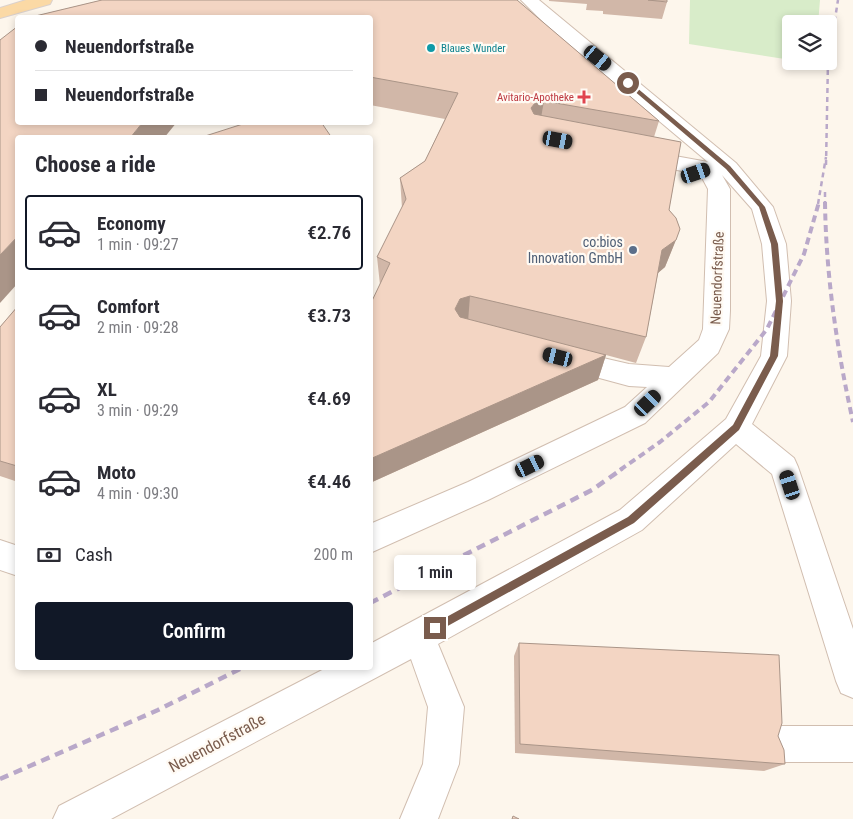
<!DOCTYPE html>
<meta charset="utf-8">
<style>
body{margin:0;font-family:"Roboto Condensed",sans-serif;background:#f2f2f3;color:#2b2b33;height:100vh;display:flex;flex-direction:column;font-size:19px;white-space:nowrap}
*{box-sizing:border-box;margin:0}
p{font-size:16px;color:#7c7c81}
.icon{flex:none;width:28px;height:28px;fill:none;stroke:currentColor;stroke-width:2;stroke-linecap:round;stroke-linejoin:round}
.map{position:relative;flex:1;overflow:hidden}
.side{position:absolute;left:15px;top:135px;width:358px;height:535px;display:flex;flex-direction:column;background:#fff;border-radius:5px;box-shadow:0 2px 8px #0003}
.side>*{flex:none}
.guide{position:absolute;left:15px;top:15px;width:358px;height:110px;border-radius:5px;box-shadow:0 2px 8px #0003;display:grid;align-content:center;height:110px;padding:0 20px;background:#fff}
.buttons{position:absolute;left:782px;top:15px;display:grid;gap:10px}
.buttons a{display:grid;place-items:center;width:55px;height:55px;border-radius:5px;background:#fff;box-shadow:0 2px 8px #0003;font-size:25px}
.end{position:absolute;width:22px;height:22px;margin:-11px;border:6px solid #7a5c4d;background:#fff;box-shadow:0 0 0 2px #fff}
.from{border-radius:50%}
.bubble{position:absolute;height:35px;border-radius:5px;background:#fff;box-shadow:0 2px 8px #0003;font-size:16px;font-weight:600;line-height:35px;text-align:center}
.car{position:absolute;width:15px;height:30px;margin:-15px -8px;border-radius:6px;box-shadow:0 0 4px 1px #0007;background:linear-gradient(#222 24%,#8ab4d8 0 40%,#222 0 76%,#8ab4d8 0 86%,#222 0)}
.guide b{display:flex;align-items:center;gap:18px;height:48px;font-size:19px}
.guide b+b{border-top:1px solid #e1e1e2}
.guide i{width:12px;height:12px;background:#2b2b33}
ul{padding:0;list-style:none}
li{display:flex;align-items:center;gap:15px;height:75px;margin:0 10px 8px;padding:0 10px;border:2px solid transparent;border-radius:5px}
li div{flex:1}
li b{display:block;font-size:19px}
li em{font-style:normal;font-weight:600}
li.current{border-color:#111827}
li>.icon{width:45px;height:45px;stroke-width:1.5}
h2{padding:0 20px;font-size:22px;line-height:60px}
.pay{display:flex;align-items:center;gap:12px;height:55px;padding:0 20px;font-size:19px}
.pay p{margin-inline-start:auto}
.cta{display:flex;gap:10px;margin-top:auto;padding:10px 20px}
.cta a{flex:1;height:58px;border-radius:5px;background:#111827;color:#fff;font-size:20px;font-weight:600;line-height:58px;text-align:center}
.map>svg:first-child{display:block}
.green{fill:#d8ecc9}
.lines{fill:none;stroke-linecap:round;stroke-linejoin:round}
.minor-casing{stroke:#d1beb0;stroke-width:2}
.major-casing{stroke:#dad1cd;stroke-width:2}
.minor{fill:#fff;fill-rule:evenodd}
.major{fill:#fbd9a5;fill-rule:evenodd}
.rail-far2{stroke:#b9a8c9;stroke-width:2.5;stroke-dasharray:5 4;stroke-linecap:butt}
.rail-far1{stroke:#b9a8c9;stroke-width:4;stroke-dasharray:7 4.5;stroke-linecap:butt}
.rail{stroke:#b9a8c9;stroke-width:4.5;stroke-dasharray:9 6;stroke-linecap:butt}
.wall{fill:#d1b7a8}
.shaded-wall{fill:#aa9588}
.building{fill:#f3d5c3;stroke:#aa9588}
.route{fill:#7a5c4d}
.culture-dot{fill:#0f9aa8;stroke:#fffaf3;stroke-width:2}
.health-dot{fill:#e0444e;stroke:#fffaf3;stroke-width:2}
.service-dot{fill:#5c6f8a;stroke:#fffaf3;stroke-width:2}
.labels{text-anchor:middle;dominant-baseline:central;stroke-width:4.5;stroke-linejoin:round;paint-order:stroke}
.far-culture-label{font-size:11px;fill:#0d838f;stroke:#fffaf3;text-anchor:start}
.far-health-label{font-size:11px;fill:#be3a42;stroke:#fffaf3;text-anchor:end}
.service-label{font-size:14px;fill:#4e5e75;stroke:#fffaf3;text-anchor:end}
.street-label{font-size:14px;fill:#7a5c4d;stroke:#fffaf3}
.near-street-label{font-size:16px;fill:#7a5c4d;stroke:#fffaf3}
</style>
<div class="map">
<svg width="853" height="819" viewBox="0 0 853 819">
<rect width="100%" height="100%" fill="#fdf6ec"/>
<path class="green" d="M690,0H820L818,24H791V60L689,44Z"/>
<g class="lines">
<defs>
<g id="minor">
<path d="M521,0H539L736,163L773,207L786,244L791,301L787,356L752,424L794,458L798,467L853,629V698L841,693L836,681L772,474L736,444L642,530L438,644L464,707L459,764L438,819H400L423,764L428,707L411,659L111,819H53L59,806L326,668H370V644L620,510L726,419L761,356L767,301L762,244L752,209L722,175L730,189V311L729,329L718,353L645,423L488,500L370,553V524L468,482L625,407L647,387L629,386L555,366L551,359L555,352L564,349L629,364L669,367L699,340L703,329L708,189L700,174L642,164L635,162L632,157L635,152L642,150L708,162L552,31Z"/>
<path d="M0,540L18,546V576L0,570Z"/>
<path d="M778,726H853V762H778L765,757L760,744L765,731Z"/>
</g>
<path id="major" d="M26,0H52L50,4L0,18V8Z"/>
</defs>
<use href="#minor" class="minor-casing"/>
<use href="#major" class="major-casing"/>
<use href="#minor" class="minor"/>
<use href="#major" class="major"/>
<g class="rail-far2">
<path d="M829,57L838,0"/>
<path d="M826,165L828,61"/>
<path d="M825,192V204"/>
<path d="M818,204L826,157"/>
</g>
<g class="rail-far1">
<path d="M825,202C826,277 837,349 853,422"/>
<path d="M620,470L660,442L709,402L767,329L804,254L819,202"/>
</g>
<g class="rail">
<path d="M370,603L592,490L622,469"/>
<path d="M0,779L158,710L242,668"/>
</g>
</g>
<g class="wall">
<path d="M102,0H517L659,121L654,137L681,142L669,210L676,218L680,229L665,267L658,273L646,337L636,363L606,355L598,380L370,483V305L380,285L377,257L402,208L400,178L425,161L445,119L370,105V18H27Z"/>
<path d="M549,0H667V2L662,19L603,14V11L586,10L587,4L549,1Z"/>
<path d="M18,306V482L0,476V327Z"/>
<path d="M519,643L778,736L785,764L764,771L515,753L514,656Z"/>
</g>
<g class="shaded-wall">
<path d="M544,101L539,129L531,108L535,103Z"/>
<path d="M143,122H177L164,138H130Z"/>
<path d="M18,236V283L0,303V255Z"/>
<path d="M676,240L665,267L652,278L662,250Z"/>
<path d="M470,296L468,322L453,335L455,309L460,299Z"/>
<path d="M606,355L598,380L370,483V459Z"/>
</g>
<g class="building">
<path d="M102,0H517L659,121L544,101L535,103L531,108L534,114L681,142L669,210L676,218L680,229L676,240L662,250L646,337L470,296L460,299L455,309L460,317L606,355L370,459V305L390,263L377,257L406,199L400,178L425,161L458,93L370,77V18H27Z"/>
<path d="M648,0H667V2Z"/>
<path d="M18,26V122H143L130,138H18V236L0,255V40Z"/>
<path d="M249,122H321L332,138H199Z"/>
<path d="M18,306V467L17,466L0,461V327Z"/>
<path d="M519,643L779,655L782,723L778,736L784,750L785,764L520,744Z"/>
<path d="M513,816L519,819H512Z"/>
</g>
<path class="route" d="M626,82H630L730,166L765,207L778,244L783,301L778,356L739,430L634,523L435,633L430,628L432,625L628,517L733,425L770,356L776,301L771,244L759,207L726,169L626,84Z"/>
<circle class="culture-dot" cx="431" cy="48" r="5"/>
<path class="health-dot" d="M581.5 89.5h5v5h5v5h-5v5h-5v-5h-5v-5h5z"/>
<circle class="service-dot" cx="633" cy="250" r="5"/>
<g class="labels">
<g class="far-culture-label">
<text x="441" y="48">Blaues Wunder</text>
</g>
<g class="far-health-label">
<text x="574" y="97">Avitario-Apotheke</text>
</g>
<g class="service-label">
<text x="623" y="242">co:bios<tspan x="623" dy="16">Innovation GmbH</tspan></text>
</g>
<g class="street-label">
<text transform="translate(717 278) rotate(-88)">Neuendorfstraße</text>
</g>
<g class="near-street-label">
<text transform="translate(217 743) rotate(-28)">Neuendorfstraße</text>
</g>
</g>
</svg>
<div class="buttons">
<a><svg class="icon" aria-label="layers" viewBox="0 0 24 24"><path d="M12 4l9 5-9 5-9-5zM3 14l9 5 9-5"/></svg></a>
</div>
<i class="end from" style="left:628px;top:83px"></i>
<i class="end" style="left:435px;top:628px"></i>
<div class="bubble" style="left:394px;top:555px;width:82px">1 min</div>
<i class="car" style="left:598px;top:58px;rotate:129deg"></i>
<i class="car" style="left:558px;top:140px;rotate:101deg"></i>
<i class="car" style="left:696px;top:173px;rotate:71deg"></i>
<i class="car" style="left:558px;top:357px;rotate:284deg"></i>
<i class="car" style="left:648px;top:403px;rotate:46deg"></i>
<i class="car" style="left:530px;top:466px;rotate:64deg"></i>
<i class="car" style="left:790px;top:485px;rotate:342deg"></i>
<div class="guide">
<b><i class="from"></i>Neuendorfstraße</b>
<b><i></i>Neuendorfstraße</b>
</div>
<section class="side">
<h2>Choose a ride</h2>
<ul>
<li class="current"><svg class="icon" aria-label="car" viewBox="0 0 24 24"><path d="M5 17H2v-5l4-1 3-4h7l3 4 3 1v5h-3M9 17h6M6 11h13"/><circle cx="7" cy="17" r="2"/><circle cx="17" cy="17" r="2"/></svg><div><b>Economy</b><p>1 min · 09:27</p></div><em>€2.76</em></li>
<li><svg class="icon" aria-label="car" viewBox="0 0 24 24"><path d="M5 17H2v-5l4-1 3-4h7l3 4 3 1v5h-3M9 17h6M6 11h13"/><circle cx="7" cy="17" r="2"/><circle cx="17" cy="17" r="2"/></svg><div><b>Comfort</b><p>2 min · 09:28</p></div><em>€3.73</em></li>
<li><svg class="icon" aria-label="car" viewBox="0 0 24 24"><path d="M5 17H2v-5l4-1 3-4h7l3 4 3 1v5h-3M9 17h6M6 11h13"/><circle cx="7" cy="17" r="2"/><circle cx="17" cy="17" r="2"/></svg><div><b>XL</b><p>3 min · 09:29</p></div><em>€4.69</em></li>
<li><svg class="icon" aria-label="car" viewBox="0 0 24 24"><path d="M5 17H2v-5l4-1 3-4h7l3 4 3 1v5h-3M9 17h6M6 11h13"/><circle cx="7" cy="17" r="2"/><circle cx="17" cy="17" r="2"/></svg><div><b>Moto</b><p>4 min · 09:30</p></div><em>€4.46</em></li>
</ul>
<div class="pay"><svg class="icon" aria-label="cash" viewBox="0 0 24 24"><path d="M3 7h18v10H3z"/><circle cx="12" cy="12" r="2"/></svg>Cash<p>200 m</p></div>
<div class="cta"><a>Confirm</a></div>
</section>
</div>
